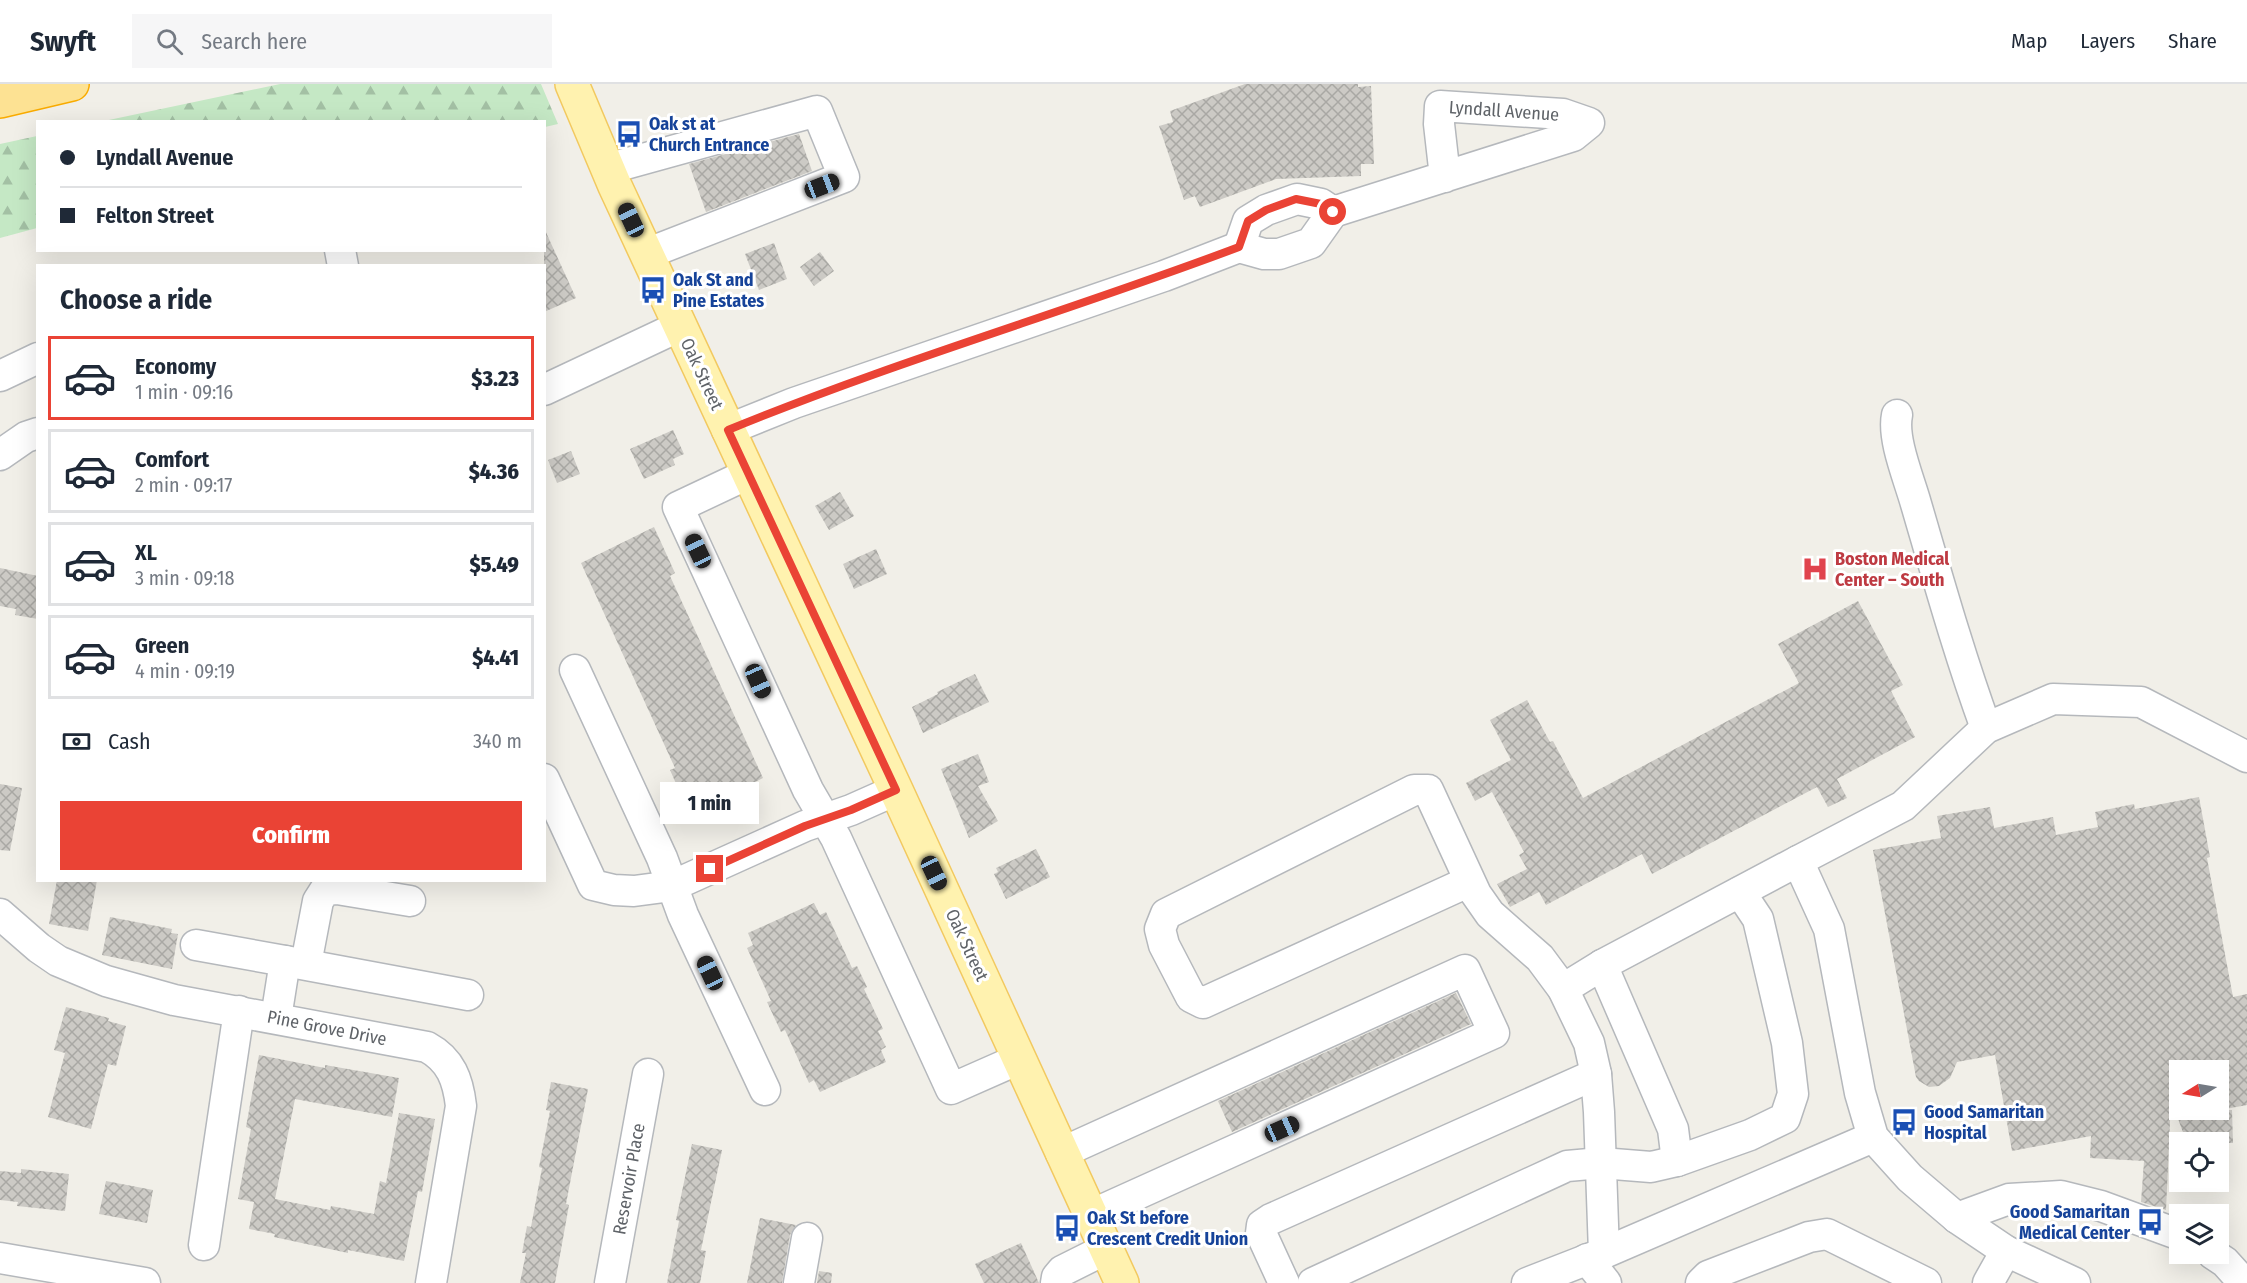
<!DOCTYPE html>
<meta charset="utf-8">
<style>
body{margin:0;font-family:"Fira Sans Condensed",sans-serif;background:#f6f6f7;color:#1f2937;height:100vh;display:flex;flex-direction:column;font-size:22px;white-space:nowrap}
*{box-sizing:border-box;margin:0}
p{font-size:20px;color:#747a83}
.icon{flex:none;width:33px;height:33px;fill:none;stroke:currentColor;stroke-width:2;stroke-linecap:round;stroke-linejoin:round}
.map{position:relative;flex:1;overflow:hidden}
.panel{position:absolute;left:36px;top:180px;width:510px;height:618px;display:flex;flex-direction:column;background:#fff;border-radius:0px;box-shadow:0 6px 24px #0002}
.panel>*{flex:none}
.banner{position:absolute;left:36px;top:36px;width:510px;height:132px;border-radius:0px;box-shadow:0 6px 24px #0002;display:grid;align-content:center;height:132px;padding:0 24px;background:#fff}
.needle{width:39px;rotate:259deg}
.fabs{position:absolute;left:2169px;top:976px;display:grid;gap:12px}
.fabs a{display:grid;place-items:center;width:60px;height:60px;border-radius:0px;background:#fff;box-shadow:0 6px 24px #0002;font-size:30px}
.end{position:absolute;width:27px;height:27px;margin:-14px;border:8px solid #ea4335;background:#fff;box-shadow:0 0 0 3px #fff}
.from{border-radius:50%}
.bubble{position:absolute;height:42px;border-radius:0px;background:#fff;box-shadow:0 6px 24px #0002;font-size:20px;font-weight:800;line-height:42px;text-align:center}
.car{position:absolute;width:18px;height:36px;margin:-18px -9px;border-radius:8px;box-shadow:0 0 4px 2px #0007;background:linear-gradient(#222 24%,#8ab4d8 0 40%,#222 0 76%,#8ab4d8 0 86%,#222 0)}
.banner b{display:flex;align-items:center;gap:21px;height:57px;font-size:22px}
.banner b+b{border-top:2px solid #e0e1e3}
.banner i{width:15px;height:15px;background:#1f2937}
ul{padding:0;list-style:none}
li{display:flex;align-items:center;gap:18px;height:84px;margin:0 12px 9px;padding:0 12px;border:3px solid #e0e1e3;border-radius:0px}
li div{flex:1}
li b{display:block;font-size:22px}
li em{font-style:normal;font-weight:800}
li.on{border-color:#ea4335}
li>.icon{width:54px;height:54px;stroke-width:1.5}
h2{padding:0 24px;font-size:27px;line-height:72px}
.pay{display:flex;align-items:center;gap:15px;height:66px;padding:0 24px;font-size:22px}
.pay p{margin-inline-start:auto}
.cta{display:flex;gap:12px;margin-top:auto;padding:12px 24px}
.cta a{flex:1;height:69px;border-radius:0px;background:#ea4335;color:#fff;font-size:24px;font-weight:800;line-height:69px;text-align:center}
header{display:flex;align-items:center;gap:36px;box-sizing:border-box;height:84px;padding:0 30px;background:#fff;border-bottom:2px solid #e0e1e3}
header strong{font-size:28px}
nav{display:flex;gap:33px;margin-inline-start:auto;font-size:21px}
.search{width:420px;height:54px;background:#f6f6f7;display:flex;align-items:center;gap:15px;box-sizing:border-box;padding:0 21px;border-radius:0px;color:#747a83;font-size:22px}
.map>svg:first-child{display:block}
.forest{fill:url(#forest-firs)}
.building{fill:url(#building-cross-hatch);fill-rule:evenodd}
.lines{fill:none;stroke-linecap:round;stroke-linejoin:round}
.minor-casing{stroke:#b5b8bc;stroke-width:33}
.major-casing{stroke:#f2c960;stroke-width:36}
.highway-casing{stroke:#f9ab00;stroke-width:36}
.minor{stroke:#fff;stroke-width:30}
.major{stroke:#fff2af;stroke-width:33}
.highway{stroke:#fde293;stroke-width:33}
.route{stroke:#ea4335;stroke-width:8}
.labels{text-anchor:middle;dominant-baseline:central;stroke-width:6;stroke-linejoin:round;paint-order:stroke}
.street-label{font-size:18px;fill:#5f6368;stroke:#fff}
.transit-label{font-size:18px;font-weight:bold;fill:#164399;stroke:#fff;text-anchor:start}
.health-label{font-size:18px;font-weight:bold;fill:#be3a42;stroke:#fff;text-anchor:start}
</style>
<header>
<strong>Swyft</strong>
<div class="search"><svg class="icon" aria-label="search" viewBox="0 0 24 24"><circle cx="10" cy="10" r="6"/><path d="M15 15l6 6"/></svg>Search here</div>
<nav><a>Map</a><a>Layers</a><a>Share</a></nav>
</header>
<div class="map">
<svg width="2247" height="1199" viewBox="0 0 2247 1199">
<defs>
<pattern id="forest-firs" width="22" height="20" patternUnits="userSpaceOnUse" patternTransform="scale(1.5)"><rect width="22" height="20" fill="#c5e8c5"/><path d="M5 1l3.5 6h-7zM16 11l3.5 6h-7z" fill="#a3c0a4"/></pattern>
<pattern id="building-cross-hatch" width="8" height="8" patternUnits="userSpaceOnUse" patternTransform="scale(1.5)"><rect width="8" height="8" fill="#cccac5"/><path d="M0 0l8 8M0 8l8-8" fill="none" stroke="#a9a8a4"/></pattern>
</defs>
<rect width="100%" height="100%" fill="#f1efe8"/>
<g class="forest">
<path d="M280,0H541L558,40L545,43L544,38L104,37Z"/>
<path d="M37,52V144L0,154V60Z"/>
</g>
<g class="building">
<path d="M1245,0H1358V3L1371,2L1374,80H1361V92L1276,95L1200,123L1195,112L1184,116L1159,42L1173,38L1170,27Z"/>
<path d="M799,50L812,87L706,128L689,80Z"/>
<path d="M544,144L576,214L544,228Z"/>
<path d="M774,159L787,195L759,206L745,170Z"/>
<path d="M820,168L834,187L814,202L800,183Z"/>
<path d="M673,346L684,370L673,375L675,381L644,395L630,365Z"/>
<path d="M571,367L580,390L557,399L548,376Z"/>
<path d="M840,408L854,432L829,446L815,422Z"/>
<path d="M654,443L675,489L670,492L763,694L690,731L670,686L675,684L581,479Z"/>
<path d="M876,465L887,490L854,505L843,480Z"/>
<path d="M0,484L38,492V535L15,531L16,525L0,522Z"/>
<path d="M1858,517L1903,601L1891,607L1915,653L1837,695L1847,714L1828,723L1817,703L1652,790L1642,770L1546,821L1539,808L1510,823L1497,800L1527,785L1519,771L1524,768L1492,708L1475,717L1466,699L1511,676L1490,636L1527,616L1550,658L1553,657L1583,714L1799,599L1778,560Z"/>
<path d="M975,590L989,618L923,649L912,623L938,610L937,608Z"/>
<path d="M978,670L989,698L978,702L998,737L969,754L941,685Z"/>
<path d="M0,700L22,704L10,767L0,766Z"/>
<path d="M2199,713L2210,773L2207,774L2233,913L2247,910V1021L2220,1026H2232L2233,1059H2187L2171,1016L2166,1126L2141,1118L2144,1077L2090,1074L2091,1052L2012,1067L1995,971L1957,978L1950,994L1939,1002L1929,1003L1919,997L1916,993L1873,766L1941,754L1937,732L1990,723L1994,744L2053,733L2056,751L2098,743L2095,728L2134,720L2135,725ZM2180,987H2218V1026H2180Z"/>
<path d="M1036,765L1050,793L1006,815L994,790L998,788L996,784Z"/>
<path d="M57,796H97L88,847L49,840Z"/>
<path d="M814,819L820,831L826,828L852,884L857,882L867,903L864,905L883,945L878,947L886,963L881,966L886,978L820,1008L814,996L809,999L785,946L781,948L767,918L771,917L747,864L753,861L748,849Z"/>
<path d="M110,833L172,845L171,849L178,850L172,885L102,871Z"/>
<path d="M1456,909L1471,940L1232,1048L1218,1017Z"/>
<path d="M66,923L109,934L108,937L126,942L116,982L108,980L91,1045L48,1033L65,969L54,966Z"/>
<path d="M259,971L325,984V981L399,994L392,1033L295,1015L275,1115L330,1126L331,1122L374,1130L380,1097L386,1099L399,1029L435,1035L422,1108L418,1107L404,1177L348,1166V1169L274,1153L275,1150L249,1145L254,1118L238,1115L251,1045L246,1043Z"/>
<path d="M551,998L588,1005L566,1120L569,1121L555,1199H520L526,1169H522L527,1142L531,1143L542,1084L539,1083L550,1027L546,1026Z"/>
<path d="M692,1060L722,1066L701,1166L706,1167L700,1199H667L679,1137L676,1136Z"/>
<path d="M21,1085L69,1090L65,1127L17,1122L18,1118L0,1116V1087L21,1089Z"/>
<path d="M106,1097L153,1106L147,1139L99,1130Z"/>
<path d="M760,1134L796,1141L790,1151L782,1199H747Z"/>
<path d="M1021,1159L1039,1199H984L975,1180Z"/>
<path d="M819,1187L832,1189L831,1199H817Z"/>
</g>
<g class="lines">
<defs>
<g id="minor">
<path d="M607,85L817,27L844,93L646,170"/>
<path d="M1239,163L1248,137L1266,126L1297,115L1321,120L1333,128"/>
<path d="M340,166L343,182"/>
<path d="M0,292L38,274"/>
<path d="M544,306L680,242"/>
<path d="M1897,331C1892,355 1909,395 1916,420C1938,495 1959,570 1986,644"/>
<path d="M727,346L794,319L1164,192L1239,163L1264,170H1279L1311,159L1333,128L1573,52L1589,39L1563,30L1440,22L1439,40L1445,93"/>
<path d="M0,371L26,353L38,349"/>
<path d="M748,390L678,423L808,706L836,754L951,1005L1019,975"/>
<path d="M575,586L662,774L683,831L765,1006"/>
<path d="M544,695L593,801L614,806L634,807L672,802L805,742L851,726L896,706"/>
<path d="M1470,797L1203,919L1191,913L1164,861L1160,845L1166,830L1414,706H1428L1476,810L1490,830L1540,874L1563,905L1589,959L1596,990L1599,1028L1604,1169"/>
<path d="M0,830L39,864L58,877L106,897L174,916L427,963C451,976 458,996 461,1022L431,1199"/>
<path d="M196,861L285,877L276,934"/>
<path d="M285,877L468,911"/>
<path d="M306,880L318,817L325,806L337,805L410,817"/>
<path d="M1602,881L1673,1045L1677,1077"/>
<path d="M1563,905L1602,881L1798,777"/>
<path d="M1061,1069L1465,886L1494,949L1091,1131"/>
<path d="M1957,1134L2009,1115L2061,1112L2101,1122L2180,1151"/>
<path d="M204,1161L239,927"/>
<path d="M2213,1170L2225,1178L2244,1199"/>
<path d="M0,1174L145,1199"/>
<path d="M1587,1175L1606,1199"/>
<path d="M610,1199L648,990"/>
<path d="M799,1199L807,1154"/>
<path d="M1056,1199L1057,1193L1062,1187L1106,1165"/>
<path d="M1284,1199L1261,1149L1262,1141L1271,1135L1596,990"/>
<path d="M1313,1199L1567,1082L1601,1079L1651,1083L1677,1077L1750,1051L1785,1034L1793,1010L1787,959L1758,835L1740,808"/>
<path d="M1527,1199L1604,1169L1873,1053"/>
<path d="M1701,1199L1708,1192L1809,1153L1827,1150L1926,1199"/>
<path d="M1988,1199L2006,1167"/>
<path d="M2075,1199L2006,1167L1957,1134L1910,1094L1873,1053L1860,1009L1829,845L1798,777L1903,722L1986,644L2053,615L2141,618L2247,673"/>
</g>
<path id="major" d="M572,0L615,102L896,706L1122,1199"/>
<path id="highway" d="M0,17L72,0"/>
</defs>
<use href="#minor" class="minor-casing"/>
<use href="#major" class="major-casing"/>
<use href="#highway" class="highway-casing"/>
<use href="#minor" class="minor"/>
<use href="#major" class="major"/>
<use href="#highway" class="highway"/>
</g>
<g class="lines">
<path class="route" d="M710,785L805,742L851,726L896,706L728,346C895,277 1070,227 1239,163L1248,137L1266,126L1296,115L1321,120L1333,128"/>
</g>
<defs>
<symbol id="bus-bare" viewBox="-9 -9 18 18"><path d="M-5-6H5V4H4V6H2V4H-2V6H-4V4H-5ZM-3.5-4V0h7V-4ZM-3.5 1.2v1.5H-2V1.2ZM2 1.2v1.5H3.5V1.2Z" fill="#1a4fb4" stroke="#fff" stroke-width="2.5" paint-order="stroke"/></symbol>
<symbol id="hospital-bare" viewBox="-9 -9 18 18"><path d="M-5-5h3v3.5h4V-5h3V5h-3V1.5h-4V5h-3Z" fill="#e0444e" stroke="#fff" stroke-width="2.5" paint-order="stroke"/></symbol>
</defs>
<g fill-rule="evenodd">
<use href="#bus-bare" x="610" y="31" width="38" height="38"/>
<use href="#bus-bare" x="634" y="187" width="38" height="38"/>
<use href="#hospital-bare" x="1796" y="466" width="38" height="38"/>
<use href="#bus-bare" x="1885" y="1019" width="38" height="38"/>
<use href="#bus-bare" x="2131" y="1119" width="38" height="38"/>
<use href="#bus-bare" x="1048" y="1125" width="38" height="38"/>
</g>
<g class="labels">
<g class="street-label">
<text transform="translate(1504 27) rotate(4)">Lyndall Avenue</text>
<text transform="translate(702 290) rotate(65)">Oak Street</text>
<text transform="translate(967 861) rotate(65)">Oak Street</text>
<text transform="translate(327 944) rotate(11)">Pine Grove Drive</text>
<text transform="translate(629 1095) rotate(-80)">Reservoir Place</text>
</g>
<g class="transit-label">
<text x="649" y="40">Oak st at<tspan x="649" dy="21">Church Entrance</tspan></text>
<text x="673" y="196">Oak St and<tspan x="673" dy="21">Pine Estates</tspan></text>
<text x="1924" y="1028">Good Samaritan<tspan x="1924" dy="21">Hospital</tspan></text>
<text x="2130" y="1128" text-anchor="end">Good Samaritan<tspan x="2130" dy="21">Medical Center</tspan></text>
<text x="1087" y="1134">Oak St before<tspan x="1087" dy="21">Crescent Credit Union</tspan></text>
</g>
<g class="health-label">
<text x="1835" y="475">Boston Medical<tspan x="1835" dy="21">Center – South</tspan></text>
</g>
</g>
</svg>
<div class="fabs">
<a><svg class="needle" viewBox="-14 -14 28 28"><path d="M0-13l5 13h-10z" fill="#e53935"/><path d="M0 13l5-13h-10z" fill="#747a83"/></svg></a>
<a><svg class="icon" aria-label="locate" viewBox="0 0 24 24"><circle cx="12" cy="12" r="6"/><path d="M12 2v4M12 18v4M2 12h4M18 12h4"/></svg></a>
<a><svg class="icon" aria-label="layers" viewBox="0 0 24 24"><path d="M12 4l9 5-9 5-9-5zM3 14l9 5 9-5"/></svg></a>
</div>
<i class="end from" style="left:1333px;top:128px"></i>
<i class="end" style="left:710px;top:785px"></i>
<div class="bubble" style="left:660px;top:698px;width:99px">1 min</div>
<i class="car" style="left:822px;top:102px;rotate:69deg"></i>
<i class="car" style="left:631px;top:136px;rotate:335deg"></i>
<i class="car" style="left:698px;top:467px;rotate:335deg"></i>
<i class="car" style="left:758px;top:597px;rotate:156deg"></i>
<i class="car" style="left:934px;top:789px;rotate:155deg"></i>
<i class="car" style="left:710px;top:889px;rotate:335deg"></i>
<i class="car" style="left:1282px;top:1045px;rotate:66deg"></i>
<div class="banner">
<b><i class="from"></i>Lyndall Avenue</b>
<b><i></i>Felton Street</b>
</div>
<section class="panel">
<h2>Choose a ride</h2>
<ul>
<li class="on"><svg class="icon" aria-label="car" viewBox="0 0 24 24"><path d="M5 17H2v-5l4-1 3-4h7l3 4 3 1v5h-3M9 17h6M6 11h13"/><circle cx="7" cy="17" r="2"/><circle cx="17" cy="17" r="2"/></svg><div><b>Economy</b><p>1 min · 09:16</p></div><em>$3.23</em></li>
<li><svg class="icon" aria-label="car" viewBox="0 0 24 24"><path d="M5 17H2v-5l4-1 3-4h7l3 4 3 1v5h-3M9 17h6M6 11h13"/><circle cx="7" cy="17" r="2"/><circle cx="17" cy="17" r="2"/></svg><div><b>Comfort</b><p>2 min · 09:17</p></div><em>$4.36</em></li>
<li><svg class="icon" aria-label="car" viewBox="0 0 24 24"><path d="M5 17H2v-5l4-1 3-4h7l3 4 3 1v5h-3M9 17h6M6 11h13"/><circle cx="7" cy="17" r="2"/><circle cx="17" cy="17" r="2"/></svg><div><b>XL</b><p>3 min · 09:18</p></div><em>$5.49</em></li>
<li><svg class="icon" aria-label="car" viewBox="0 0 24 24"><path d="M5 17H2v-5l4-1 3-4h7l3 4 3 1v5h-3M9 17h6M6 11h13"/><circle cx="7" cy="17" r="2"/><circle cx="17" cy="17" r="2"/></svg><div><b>Green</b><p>4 min · 09:19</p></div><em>$4.41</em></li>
</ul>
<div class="pay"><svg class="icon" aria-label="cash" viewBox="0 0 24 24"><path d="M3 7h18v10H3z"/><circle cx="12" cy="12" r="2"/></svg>Cash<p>340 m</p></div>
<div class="cta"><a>Confirm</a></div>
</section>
</div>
